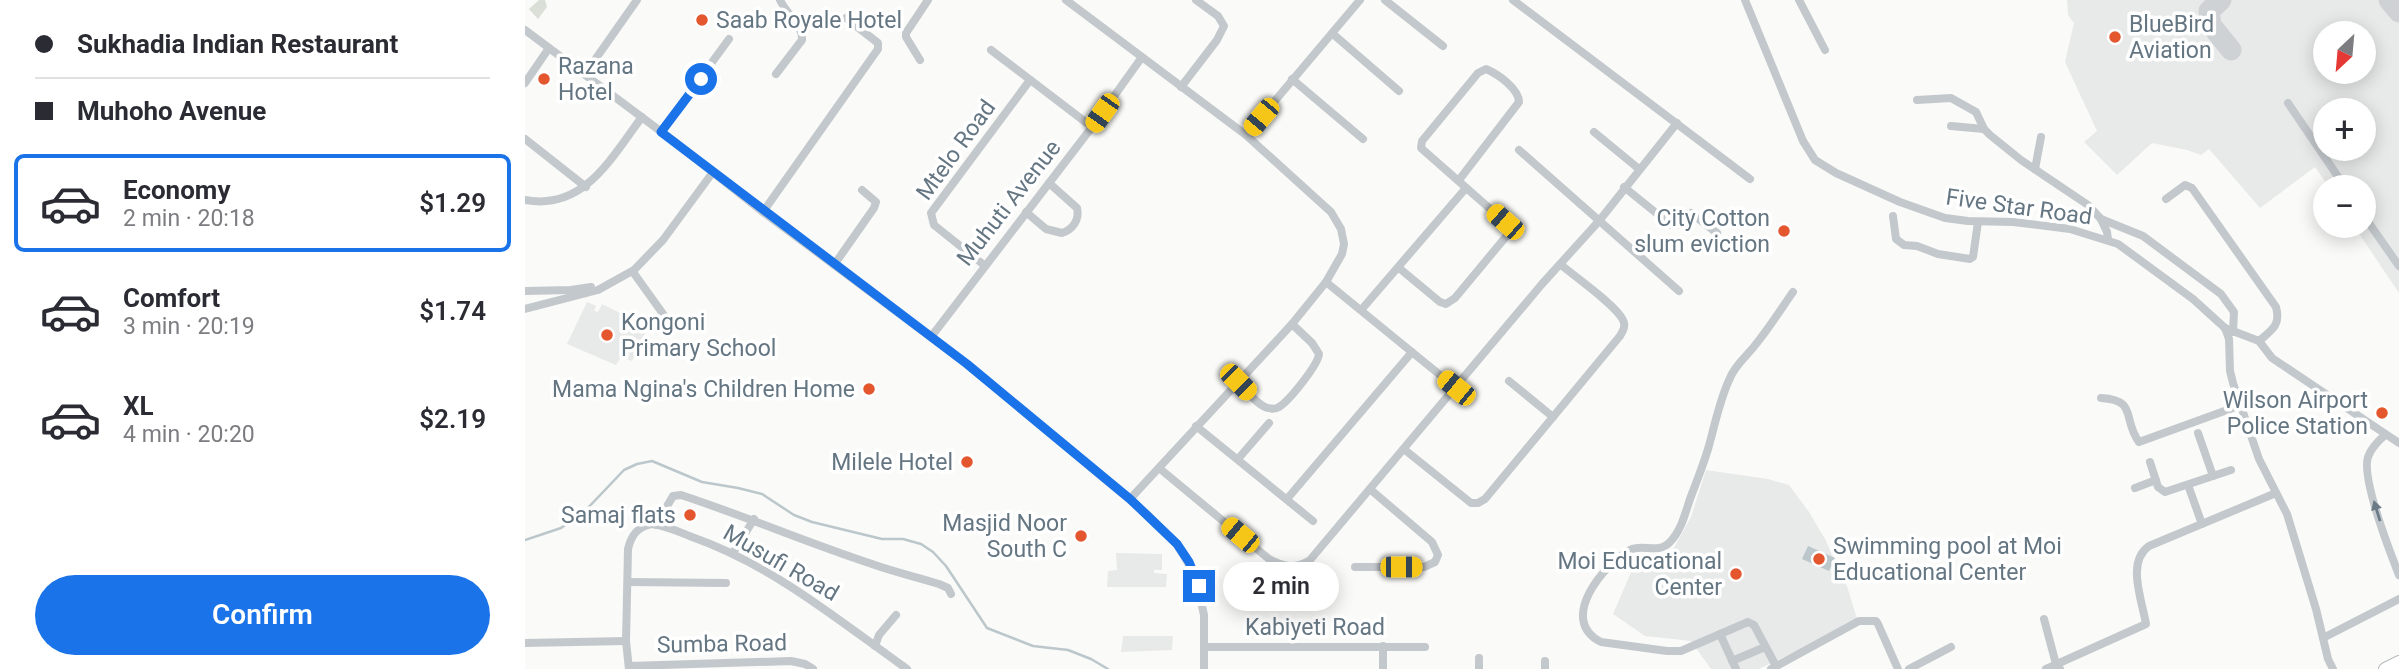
<!DOCTYPE html>
<meta charset="utf-8">
<style>
body{margin:0;font-family:Roboto,sans-serif;background:#f7f7f7;color:#2b2b33;height:100vh;display:flex;flex-direction:column;font-size:26px;white-space:nowrap}
*{box-sizing:border-box;margin:0}
p{font-size:23px;color:#7c7c81}
.icon{flex:none;width:38px;height:38px;fill:none;stroke:currentColor;stroke-width:2;stroke-linecap:round;stroke-linejoin:round}
.map{position:relative;flex:1;overflow:hidden}
.drawer{display:flex;flex-direction:column;background:#fff;width:525px}
.drawer>*{flex:none}
.top-card{display:grid;align-content:center;height:154px;padding:0 35px;background:#fff}
.needle{width:46px;rotate:206deg}
.controls{position:absolute;left:1788px;top:21px;display:grid;gap:14px}
.controls a{display:grid;place-items:center;width:63px;height:63px;border-radius:50%;background:#fff;box-shadow:0 4px 18px #0003;font-size:35px}
.end{position:absolute;width:32px;height:32px;margin:-16px;border:9px solid #1a73e8;background:#fff;box-shadow:0 0 0 4px #fff}
.from{border-radius:50%}
.bubble{position:absolute;height:49px;border-radius:24px;background:#fff;box-shadow:0 4px 18px #0003;font-size:23px;font-weight:600;line-height:49px;text-align:center}
.car{position:absolute;width:21px;height:42px;margin:-21px -10px;border-radius:9px;box-shadow:0 0 5px 2px #0007;background:linear-gradient(#f5c518 24%,#345 0 40%,#f5c518 0 76%,#345 0 86%,#f5c518 0)}
.top-card b{display:flex;align-items:center;gap:24px;height:66px;font-size:26px}
.top-card b+b{border-top:2px solid #e1e1e2}
.top-card i{width:18px;height:18px;background:#2b2b33}
ul{padding:0;list-style:none}
li{display:flex;align-items:center;gap:21px;height:98px;margin:0 14px 10px;padding:0 21px;border:4px solid transparent;border-radius:10px}
li div{flex:1}
li b{display:block;font-size:26px}
li em{font-style:normal;font-weight:600}
li.active{border-color:#1a73e8}
li>.icon{width:63px;height:63px;stroke-width:1.5}
.cta{display:flex;gap:14px;margin-top:auto;padding:14px 35px}
.cta a{flex:1;height:80px;border-radius:42px;background:#1a73e8;color:#fff;font-size:28px;font-weight:600;line-height:80px;text-align:center}
main{display:flex;flex:1;min-height:0}
.map>svg:first-child{display:block}
.built{fill:#e8e9e9;fill-rule:evenodd}
.green{fill:#dadfd7}
.water{fill:#bbc7cb}
.lines{fill:none;stroke-linecap:round;stroke-linejoin:round}
.stream{stroke:#bbc7cb;stroke-width:2.5}
.taxiway{stroke:#ced2d4;stroke-width:21}
.primary-casing{stroke:#b5babe;stroke-width:14}
.street{stroke:#c3c8cc;stroke-width:8}
.primary{stroke:#fff;stroke-width:12}
.oneway{fill:#6a7a87}
.route{stroke:#1a73e8;stroke-width:9}
.poi-dot{fill:#e4572e;stroke:#fff;stroke-width:2.5}
.labels{text-anchor:middle;dominant-baseline:central;stroke-width:7;stroke-linejoin:round;paint-order:stroke}
.poi-label{font-size:23px;fill:#657683;stroke:#fff;text-anchor:end}
.street-label{font-size:23px;fill:#657683;stroke:#fff}
</style>
<main>
<section class="drawer">
<div class="top-card">
<b><i class="from"></i>Sukhadia Indian Restaurant</b>
<b><i></i>Muhoho Avenue</b>
</div>
<ul>
<li class="active"><svg class="icon" aria-label="car" viewBox="0 0 24 24"><path d="M5 17H2v-5l4-1 3-4h7l3 4 3 1v5h-3M9 17h6M6 11h13"/><circle cx="7" cy="17" r="2"/><circle cx="17" cy="17" r="2"/></svg><div><b>Economy</b><p>2 min · 20:18</p></div><em>$1.29</em></li>
<li><svg class="icon" aria-label="car" viewBox="0 0 24 24"><path d="M5 17H2v-5l4-1 3-4h7l3 4 3 1v5h-3M9 17h6M6 11h13"/><circle cx="7" cy="17" r="2"/><circle cx="17" cy="17" r="2"/></svg><div><b>Comfort</b><p>3 min · 20:19</p></div><em>$1.74</em></li>
<li><svg class="icon" aria-label="car" viewBox="0 0 24 24"><path d="M5 17H2v-5l4-1 3-4h7l3 4 3 1v5h-3M9 17h6M6 11h13"/><circle cx="7" cy="17" r="2"/><circle cx="17" cy="17" r="2"/></svg><div><b>XL</b><p>4 min · 20:20</p></div><em>$2.19</em></li>
</ul>
<div class="cta"><a>Confirm</a></div>
</section>
<div class="map">
<svg width="1874" height="669" viewBox="0 0 1874 669">
<rect width="100%" height="100%" fill="#fafaf8"/>
<g class="built">
<path d="M1542,0H1874V293L1829,226H1839V187H1804L1790,167L1735,208L1684,149L1676,155L1662,150L1627,143L1592,175L1559,142L1572,131L1540,62L1549,23L1543,15ZM1801,33H1839V72H1801ZM1801,110H1839V149H1801Z"/>
<path d="M62,302L71,306L69,311L73,312L77,304L123,327L107,361L96,357L91,365L42,344Z"/>
<path d="M1181,470L1243,479L1264,485L1284,512L1300,539L1322,586L1333,622L1234,669H1186L1166,641L1120,636L1088,614L1110,563L1137,562L1145,555L1166,517Z"/>
<path d="M591,553L637,554V570H629V573L642,574L641,587H582L583,571L592,570Z"/>
<path d="M598,636H648L647,650L596,652Z"/>
</g>
<path class="green" d="M14,0H20L22,7L13,19L4,9Z"/>
<path class="water" d="M1283,546L1310,558L1304,571L1277,559Z"/>
<g class="lines">
<path class="stream" d="M0,540L36,528L59,512L99,470L112,464L127,461L177,482L213,488L237,494L269,515L287,522L357,539H378L396,544L408,552L421,566L462,628L508,646L543,650L566,659L583,669"/>
<g class="taxiway">
<path d="M1696,0L1684,11L1686,25L1706,50"/>
<path d="M1864,0L1874,12"/>
</g>
<defs>
<path id="primary" d="M1860,669L1874,662"/>
</defs>
<use href="#primary" class="primary-casing"/>
<g class="street">
<path d="M541,0L721,135L806,212L816,229L819,244L817,254L801,282L767,324L605,499"/>
<path d="M860,0L918,46"/>
<path d="M988,0L1225,179"/>
<path d="M1220,0L1278,141L1290,160L1311,173L1375,202L1420,218L1443,221L1488,222L1545,229L1593,244L1668,299L1700,328L1704,339L1705,371L1708,383L1734,459L1762,514L1791,609L1803,659L1808,669"/>
<path d="M1274,0L1300,50"/>
<path d="M0,30L150,142L238,212L442,364L623,515L652,544L670,575L679,615V669"/>
<path d="M808,34L874,91"/>
<path d="M466,50L567,127"/>
<path d="M395,60L381,37V33L403,0"/>
<path d="M60,74L112,0"/>
<path d="M251,74L277,40C278,24 261,14 255,0"/>
<path d="M767,79L838,139"/>
<path d="M0,83L24,48"/>
<path d="M656,87L692,40L699,26L693,16L671,0"/>
<path d="M1392,100L1426,98L1451,112L1459,129L1465,135L1496,160L1563,205L1576,219L1582,232L1583,239"/>
<path d="M1763,103L1820,187"/>
<path d="M1426,126L1459,129"/>
<path d="M136,132L204,39"/>
<path d="M1069,132L1114,169"/>
<path d="M721,135L835,0"/>
<path d="M0,139L61,187"/>
<path d="M994,150L1154,291"/>
<path d="M1510,169L1516,137"/>
<path d="M1099,187L1146,225H1152L1166,213L1192,233"/>
<path d="M1641,199L1660,185L1667,188L1751,307C1756,325 1747,330 1734,341"/>
<path d="M0,200C59,211 86,158 117,117"/>
<path d="M238,212L353,49V43L321,18"/>
<path d="M501,212L521,229L537,233C547,230 555,220 552,208L524,183"/>
<path d="M1368,216L1371,239L1379,245L1392,246L1413,254L1445,259L1448,257L1453,222"/>
<path d="M1839,216L1874,266"/>
<path d="M1576,219L1618,236L1696,294L1709,312L1708,332"/>
<path d="M309,265L349,208L351,202L337,190"/>
<path d="M459,265L409,225L406,213L505,80"/>
<path d="M874,268L915,302L921,304L930,298L984,233L980,222L896,148L897,141L953,73L961,69C973,74 994,89 994,102L934,180"/>
<path d="M108,272L146,325"/>
<path d="M801,282L931,388"/>
<path d="M0,291L46,290L66,287"/>
<path d="M0,309L73,290L109,270L138,240L188,172"/>
<path d="M837,309L941,188"/>
<path d="M1700,328L1734,341L1747,358L1874,443"/>
<path d="M406,337L567,127L617,57"/>
<path d="M984,381L1028,417"/>
<path d="M714,382C721,390 732,405 743,408C747,409 751,409 754,407C764,401 793,365 794,354L787,343L767,324"/>
<path d="M1576,398C1613,400 1597,419 1614,442L1716,405"/>
<path d="M671,426L788,521"/>
<path d="M1673,433L1688,476"/>
<path d="M1860,435C1853,441 1846,448 1843,457C1836,479 1865,552 1874,575"/>
<path d="M880,450L946,503H953L960,499L1095,336C1098,331 1101,326 1098,320C1091,305 1049,276 1035,264"/>
<path d="M713,459L744,423"/>
<path d="M1625,462L1633,487L1640,492L1706,470"/>
<path d="M634,468L744,559C758,567 771,569 785,560L1017,284L1074,221L1152,123"/>
<path d="M1663,485L1677,524"/>
<path d="M1610,488L1631,480"/>
<path d="M762,499L887,352"/>
<path d="M131,525L148,496L156,495C220,516 283,543 347,564C369,572 392,577 414,584L423,588L426,594"/>
<path d="M208,553L229,519"/>
<path d="M830,567H899L910,562L913,555L907,542L846,490"/>
<path d="M103,582L201,583"/>
<path d="M1519,619L1531,664L1535,669"/>
<path d="M1195,634L1211,669"/>
<path d="M1798,638L1874,599"/>
<path d="M0,643L101,641"/>
<path d="M350,646L354,635L371,615"/>
<path d="M858,646V669"/>
<path d="M679,647H900"/>
<path d="M954,658V669"/>
<path d="M1207,661L1240,647"/>
<path d="M104,666L266,661L280,664L288,669"/>
<path d="M1251,666L1229,625L1223,622L1156,651H1142L1076,642C1032,620 1079,564 1105,550C1117,543 1133,555 1145,542C1156,531 1160,514 1165,499C1171,483 1178,466 1183,449C1190,425 1194,401 1205,378C1210,365 1223,355 1231,344C1244,328 1256,309 1268,292"/>
<path d="M104,669L101,641L103,549C106,536 112,527 126,524C140,525 154,532 167,537C247,565 313,620 382,669"/>
<path d="M1020,669V661"/>
<path d="M1246,669L1334,621H1351L1353,624L1373,669"/>
<path d="M1384,669L1426,647"/>
<path d="M1521,669L1621,624C1617,600 1601,562 1624,546L1751,493"/>
</g>
<use href="#primary" class="primary"/>
</g>
<defs><path id="oneway-solid" d="M-6-.8H1V-3.2L6.5 0L1 3.2V.8H-6Z" transform="scale(1.75)"/></defs>
<use class="oneway" href="#oneway-solid" transform="translate(1852 511) rotate(-107)"/>
<g class="lines">
<path class="route" d="M176,79L136,132L442,364L605,499L652,544L664,562L674,586"/>
</g>
<g class="poi-dot">
<circle cx="177" cy="20" r="7"/>
<circle cx="1590" cy="37" r="7"/>
<circle cx="19" cy="79" r="7"/>
<circle cx="1259" cy="231" r="7"/>
<circle cx="82" cy="335" r="7"/>
<circle cx="344" cy="389" r="7"/>
<circle cx="1857" cy="413" r="7"/>
<circle cx="442" cy="462" r="7"/>
<circle cx="165" cy="515" r="7"/>
<circle cx="556" cy="536" r="7"/>
<circle cx="1294" cy="559" r="7"/>
<circle cx="1211" cy="574" r="7"/>
</g>
<g class="labels">
<g class="poi-label">
<text x="191" y="20" text-anchor="start">Saab Royale Hotel</text>
<text x="1604" y="24" text-anchor="start">BlueBird<tspan x="1604" dy="26">Aviation</tspan></text>
<text x="33" y="66" text-anchor="start">Razana<tspan x="33" dy="26">Hotel</tspan></text>
<text x="1245" y="218">City Cotton<tspan x="1245" dy="26">slum eviction</tspan></text>
<text x="96" y="322" text-anchor="start">Kongoni<tspan x="96" dy="26">Primary School</tspan></text>
<text x="330" y="389">Mama Ngina's Children Home</text>
<text x="1843" y="400">Wilson Airport<tspan x="1843" dy="26">Police Station</tspan></text>
<text x="428" y="462">Milele Hotel</text>
<text x="151" y="515">Samaj flats</text>
<text x="542" y="523">Masjid Noor<tspan x="542" dy="26">South C</tspan></text>
<text x="1308" y="546" text-anchor="start">Swimming pool at Moi<tspan x="1308" dy="26">Educational Center</tspan></text>
<text x="1197" y="561">Moi Educational<tspan x="1197" dy="26">Center</tspan></text>
</g>
<g class="street-label">
<text transform="translate(431 150) rotate(-54)">Mtelo Road</text>
<text transform="translate(484 203) rotate(-52)">Muhuti Avenue</text>
<text transform="translate(1494 207) rotate(8)">Five Star Road</text>
<text transform="translate(256 563) rotate(30)">Musufi Road</text>
<text x="790" y="627">Kabiyeti Road</text>
<text transform="translate(197 644) rotate(-1)">Sumba Road</text>
</g>
</g>
</svg>
<div class="controls">
<a><svg class="needle" viewBox="-14 -14 28 28"><path d="M0-13l5 13h-10z" fill="#e53935"/><path d="M0 13l5-13h-10z" fill="#7c7c81"/></svg></a>
<a>+</a>
<a>−</a>
</div>
<i class="end from" style="left:176px;top:79px"></i>
<i class="end" style="left:674px;top:586px"></i>
<div class="bubble" style="left:698px;top:562px;width:116px">2 min</div>
<i class="car" style="left:577px;top:113px;rotate:215deg"></i>
<i class="car" style="left:736px;top:117px;rotate:220deg"></i>
<i class="car" style="left:980px;top:222px;rotate:311deg"></i>
<i class="car" style="left:713px;top:382px;rotate:135deg"></i>
<i class="car" style="left:931px;top:388px;rotate:309deg"></i>
<i class="car" style="left:715px;top:535px;rotate:310deg"></i>
<i class="car" style="left:876px;top:567px;rotate:90deg"></i>
</div>
</main>
